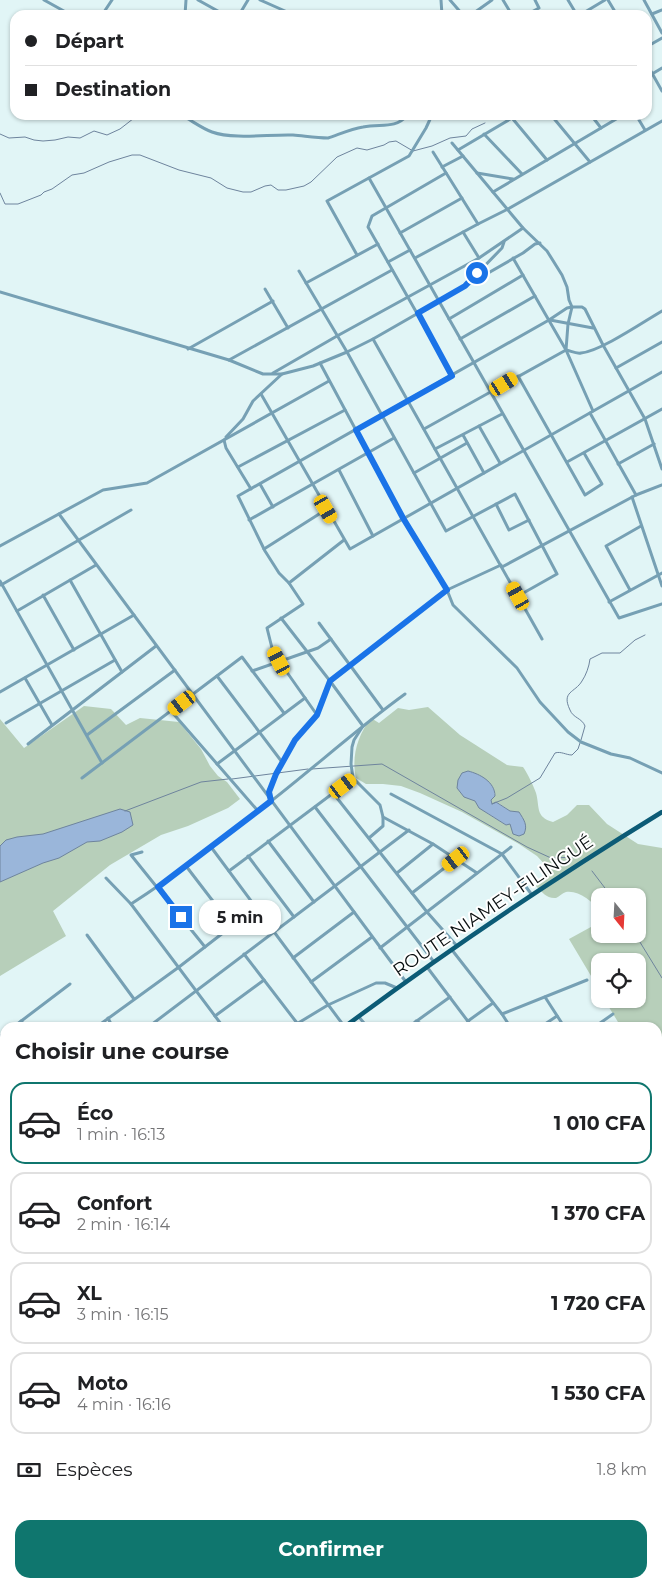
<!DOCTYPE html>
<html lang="fr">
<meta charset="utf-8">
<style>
body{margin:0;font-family:Montserrat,sans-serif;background:#f2f2f2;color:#202124;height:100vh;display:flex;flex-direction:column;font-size:19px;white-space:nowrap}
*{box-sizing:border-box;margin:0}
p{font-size:16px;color:#757577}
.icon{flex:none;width:28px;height:28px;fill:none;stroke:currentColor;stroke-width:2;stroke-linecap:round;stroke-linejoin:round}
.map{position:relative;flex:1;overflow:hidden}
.side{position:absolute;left:0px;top:1022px;width:662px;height:566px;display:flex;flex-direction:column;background:#fff;border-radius:15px 15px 0 0;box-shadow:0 1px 4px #0004}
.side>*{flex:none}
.banner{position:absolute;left:10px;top:10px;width:642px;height:110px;border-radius:15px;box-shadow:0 1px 4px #0004;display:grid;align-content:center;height:110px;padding:0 15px;background:#fff}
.needle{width:32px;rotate:162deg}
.buttons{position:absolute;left:591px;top:888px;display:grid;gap:10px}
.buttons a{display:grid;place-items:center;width:55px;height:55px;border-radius:10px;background:#fff;box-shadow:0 1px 4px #0004;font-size:25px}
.end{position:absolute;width:22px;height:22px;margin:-11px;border:6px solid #1a73e8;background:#fff;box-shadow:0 0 0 2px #fff}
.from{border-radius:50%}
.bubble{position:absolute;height:35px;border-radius:15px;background:#fff;box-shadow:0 1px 4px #0004;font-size:16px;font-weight:700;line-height:35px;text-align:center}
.car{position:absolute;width:15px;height:30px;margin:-15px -8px;border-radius:6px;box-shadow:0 0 4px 1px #0007;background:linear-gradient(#f5c518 24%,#345 0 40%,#f5c518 0 76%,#345 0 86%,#f5c518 0)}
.banner b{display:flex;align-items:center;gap:18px;height:48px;font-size:19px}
.banner b+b{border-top:1px solid #e0e0e0}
.banner i{width:12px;height:12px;background:#202124}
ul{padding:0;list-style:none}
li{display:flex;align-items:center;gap:15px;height:82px;margin:0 10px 8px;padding:0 5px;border:2px solid #e0e0e0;border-radius:15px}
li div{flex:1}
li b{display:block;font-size:19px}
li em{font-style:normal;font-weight:700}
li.active{border-color:#0f766e}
li>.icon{width:45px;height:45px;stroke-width:1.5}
h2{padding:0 15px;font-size:22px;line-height:60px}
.pay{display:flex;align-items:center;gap:12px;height:55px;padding:0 15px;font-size:19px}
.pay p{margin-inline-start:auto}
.primary-button{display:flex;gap:10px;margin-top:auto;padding:10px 15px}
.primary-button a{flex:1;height:58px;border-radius:15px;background:#0f766e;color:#fff;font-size:20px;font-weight:700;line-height:58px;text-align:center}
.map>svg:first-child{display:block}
.green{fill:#b7cfba;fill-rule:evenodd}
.water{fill:#9ab6da;stroke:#6e849d}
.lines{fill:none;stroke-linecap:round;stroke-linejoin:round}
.stream{stroke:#6e849d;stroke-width:1}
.minor{stroke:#76a0b4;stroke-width:3}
.major{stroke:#0c5b76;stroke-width:4.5}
.route{stroke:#1a73e8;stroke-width:6}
.labels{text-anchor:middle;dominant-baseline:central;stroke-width:4;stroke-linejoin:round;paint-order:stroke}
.street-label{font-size:18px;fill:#080e0f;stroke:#fff}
</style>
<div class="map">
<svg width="662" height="1588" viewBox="0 0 662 1588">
<rect width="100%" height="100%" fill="#e1f5f6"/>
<g class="green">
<path d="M84,706L111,709L126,725L140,718L179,722L201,749L210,766L218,776L227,782L240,799L228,808L188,826L161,835L110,865L53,911L66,936L0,976V719L24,748Z"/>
<path d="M428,707L460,735L507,765L523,767C528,774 533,785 536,793C540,807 535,817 553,822L567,815L577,805H589L607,824L638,844L662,848V1076L658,1080V1028L621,1027L604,999H638V961H600V991L569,939L600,922V934H638V896H600V910C592,902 579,890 566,892C562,893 559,897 556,898C547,899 542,892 536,886L548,868L537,856L519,844L462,812L420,793L401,786L383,784H366L356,778C351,756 358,735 371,718L379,723L398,708L409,710ZM492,786L495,792V796L491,800L492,804L497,802L510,811L519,813L521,816L512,829L510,824L506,825C495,818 482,812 475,801Z"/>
</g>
<g class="water">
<path d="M468,771C480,774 495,782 495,796L491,800L492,804L496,802L510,811L519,812C524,820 528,825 524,834L519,836L513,834L510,824L506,825L479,808L475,801L464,797L457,788L458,780L462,773Z"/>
<path d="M120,809L130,812L133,825L122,832L100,841L87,842L59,858L43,863L0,882V846L6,840L17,837L43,834Z"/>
</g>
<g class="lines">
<g class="stream">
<path d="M0,134L9,138L25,137L34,140L43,141L55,140L68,137L80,138L94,131L107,135L120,129L138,115"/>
<path d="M0,193L5,204H18L41,195L44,192L52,189L72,175L84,173L109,162L132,155H140L179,170L211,178L227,188L243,192H251L265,186L271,185L278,190H286L304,186L311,182L337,157L357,148L367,150L384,145L389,142L396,141L413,151L432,146L450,138L466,136L472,129L485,123"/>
<path d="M581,740L585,726C582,718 573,718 570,710C561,691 575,693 582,681C586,675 589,667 590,659L602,653H620L635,640L645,635"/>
<path d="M312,769L382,764L527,847L551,858L579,857"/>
<path d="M232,779L308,769"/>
<path d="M492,804L507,798L540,778L555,753C561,751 566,755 572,755L578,749L580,743"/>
<path d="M125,811L201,782L228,779"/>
<path d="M592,871L611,896"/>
<path d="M635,934L662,978"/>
</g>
<g class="minor">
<path d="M44,0L71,15"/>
<path d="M198,0L225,15"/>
<path d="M260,0L294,15"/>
<path d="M441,0L442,15"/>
<path d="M450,0L463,15"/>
<path d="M503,0L512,15"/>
<path d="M568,0L577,15"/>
<path d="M608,0L617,15"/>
<path d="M644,0L662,33"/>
<path d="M652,14L662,10"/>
<path d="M102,15L112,0"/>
<path d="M185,15L186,0"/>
<path d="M239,15L248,0"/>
<path d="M471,15L492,0"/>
<path d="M526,15L539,8L535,0"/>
<path d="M580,15L605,0"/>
<path d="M648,46L662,38"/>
<path d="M648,66L662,91"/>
<path d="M652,74L662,68"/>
<path d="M181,115C191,120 201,128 212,132C235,140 269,134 293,135C305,136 316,138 328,138C340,134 351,129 363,127C381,123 394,130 408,115"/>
<path d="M551,115L590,162"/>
<path d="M591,115L601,128"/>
<path d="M636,115L645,130"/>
<path d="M512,118L547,160"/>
<path d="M484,134L522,174"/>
<path d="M452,143L523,228L547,251L562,275L567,287L569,300L572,307H582L585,309L603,345L645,419L662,469"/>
<path d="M458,150L517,115"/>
<path d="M433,152L478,224"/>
<path d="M442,167L463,156"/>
<path d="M446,173L372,216L368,227L452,375"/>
<path d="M477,173L513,179"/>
<path d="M369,178L619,618L662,604"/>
<path d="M493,192L623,115"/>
<path d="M463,232L479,258"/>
<path d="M400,233L462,198"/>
<path d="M357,255L327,201L409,156L426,128L432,115"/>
<path d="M415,258L478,224L508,209L662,121"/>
<path d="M513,258L566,350L593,411"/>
<path d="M388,262L410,250"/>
<path d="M299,271L347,352L446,531L515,494L557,574L518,596"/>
<path d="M469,282L502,248L504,242"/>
<path d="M306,283L378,244"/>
<path d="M265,289L288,328"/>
<path d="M0,292L229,360L263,374H282L313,366L347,352L373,339L523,253L535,244L540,243"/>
<path d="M449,319L523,275"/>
<path d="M550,320L593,328"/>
<path d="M373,339L542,639"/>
<path d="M460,339L535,296"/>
<path d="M188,349L273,301"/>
<path d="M229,360L392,270"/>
<path d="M320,363L403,518L447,590L453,605L517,668L540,702L568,732L581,742L611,754L630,758L662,773"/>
<path d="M616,368L662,342"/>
<path d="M273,373L337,336L479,258L523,228"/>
<path d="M518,376L585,495L602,484L584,453"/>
<path d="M261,394L350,549L662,372"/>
<path d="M590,413L636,495"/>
<path d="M479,426L500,463"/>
<path d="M424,429L566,350C571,351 576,354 581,353C601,351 643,322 662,311"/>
<path d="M463,435L484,473"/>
<path d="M226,437L243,419L253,401L282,374"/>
<path d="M224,440L226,448L251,489"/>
<path d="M435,449L502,414"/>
<path d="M567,462L662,409"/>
<path d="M618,464L654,444"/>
<path d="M238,467L345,410"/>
<path d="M339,470L373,536"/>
<path d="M414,473L467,443"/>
<path d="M260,484L273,507"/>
<path d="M632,497L662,586"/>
<path d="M496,504L509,530L529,520"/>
<path d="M59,514L406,982"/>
<path d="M249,520L394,438"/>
<path d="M0,546L103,490L147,483L329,381"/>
<path d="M264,549L327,509"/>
<path d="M502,567L636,495L662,485"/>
<path d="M70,580L122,672"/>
<path d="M0,581L102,763"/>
<path d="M289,583L344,540"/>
<path d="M1,585L131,510"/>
<path d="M630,590L606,546L641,526"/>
<path d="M43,595L74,650"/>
<path d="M609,602L662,573"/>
<path d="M17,611L96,565"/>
<path d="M281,618L330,681L363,726L354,740L352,747L351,764L353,778L380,805L383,817L433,844L477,873"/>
<path d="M319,623L383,710"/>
<path d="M252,671L318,648L331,639"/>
<path d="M217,676L282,762"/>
<path d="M25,678L52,725"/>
<path d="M0,692L134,615"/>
<path d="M171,711L258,811"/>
<path d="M317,715L279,661L272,648L267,628L303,604L289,583L279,573L265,551L238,496L549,320L567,308L572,307L568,324L566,350"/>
<path d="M6,723L115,660"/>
<path d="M87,735L175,670"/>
<path d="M28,744L156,646"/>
<path d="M217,764L305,698"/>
<path d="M82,778L242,657L284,713"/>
<path d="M333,793L427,912L457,946"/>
<path d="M391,794L502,854L532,895"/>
<path d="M270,798L269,792L277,771L295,740L317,715L330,681L447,590L501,565"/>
<path d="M315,807L434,962"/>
<path d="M369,838L383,826V817"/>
<path d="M268,841L314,902"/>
<path d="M211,847L344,1026"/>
<path d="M142,852L131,855L205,947"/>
<path d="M248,856L294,917"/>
<path d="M229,871L352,779"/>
<path d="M397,873L433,844"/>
<path d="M106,878L131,904L224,1028"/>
<path d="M412,893L456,859"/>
<path d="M131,904C179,873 225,837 270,802C316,766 358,728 405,694"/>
<path d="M87,935L134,999"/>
<path d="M380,948L511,847"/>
<path d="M452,950L502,1014L511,1028"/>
<path d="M244,954L297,1023"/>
<path d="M293,958L354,912"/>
<path d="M427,967L473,1028"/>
<path d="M311,982L372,937"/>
<path d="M545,997L565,1028"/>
<path d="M502,1014L587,980"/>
<path d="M215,1016L264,980"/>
<path d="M359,1017L368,1028"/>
<path d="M108,1018L113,1028"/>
<path d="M21,1021L27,1028"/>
<path d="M416,1021L429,1028"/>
<path d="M468,1021L493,1003"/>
<path d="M12,1028L70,984"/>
<path d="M95,1028L179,967L232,926L186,866"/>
<path d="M147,1028L409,830"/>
<path d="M290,1028L328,1005L376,983H385L397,988"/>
<path d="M407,1028L450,997"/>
<path d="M539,1028L557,1016"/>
<path d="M593,1028L613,1014"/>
<path d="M0,1036L5,1033"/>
<path d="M0,1047L5,1054"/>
<path d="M0,1101L5,1107"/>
<path d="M658,1103L662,1110"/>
<path d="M658,1170L662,1176"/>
<path d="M658,1192L662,1189"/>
<path d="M0,1201L5,1198"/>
<path d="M658,1269L662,1265"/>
<path d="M658,1304L660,1302"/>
<path d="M658,1333L662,1339"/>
<path d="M0,1447L5,1452"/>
<path d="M658,1580L662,1577"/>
<path d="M95,1584L99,1588"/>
<path d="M218,1584L221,1588"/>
<path d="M323,1584L326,1588"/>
<path d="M361,1584L364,1588"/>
<path d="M402,1584L405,1588"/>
<path d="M527,1584L530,1588"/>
<path d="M593,1584L596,1588"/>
<path d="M623,1584L626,1588"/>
<path d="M137,1588L143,1584"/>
<path d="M226,1588L231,1584"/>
<path d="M276,1588L282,1584"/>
<path d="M295,1588L296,1584"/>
<path d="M383,1588L389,1584"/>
<path d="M436,1588L442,1584"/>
<path d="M479,1588L485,1584"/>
<path d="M554,1588L557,1584"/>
<path d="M607,1588L613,1584"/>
<path d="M646,1588L652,1584"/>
</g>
<g class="major">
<path d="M343,1028C446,951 553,879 662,812"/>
<path d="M0,1281L5,1278"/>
</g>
</g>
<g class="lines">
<path class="route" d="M181,917L158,887L271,801L269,792L276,774L295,740L317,715L330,681L447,590L403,518L356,430L452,376L418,313L465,286L477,273"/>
</g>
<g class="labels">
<g class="street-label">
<text transform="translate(493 906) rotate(-34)">ROUTE NIAMEY-FILINGUÉ</text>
</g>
</g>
</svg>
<div class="buttons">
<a><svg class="needle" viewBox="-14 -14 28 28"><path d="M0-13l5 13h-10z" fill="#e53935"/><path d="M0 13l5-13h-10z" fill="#757577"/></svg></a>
<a><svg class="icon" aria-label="locate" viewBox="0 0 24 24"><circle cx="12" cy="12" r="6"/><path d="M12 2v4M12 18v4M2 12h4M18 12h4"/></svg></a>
</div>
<i class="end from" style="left:477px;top:273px"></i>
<i class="end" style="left:181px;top:917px"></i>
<div class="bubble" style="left:199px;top:900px;width:82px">5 min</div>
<i class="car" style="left:504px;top:384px;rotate:59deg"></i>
<i class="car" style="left:326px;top:509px;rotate:150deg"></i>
<i class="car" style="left:518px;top:596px;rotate:331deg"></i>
<i class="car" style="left:279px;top:661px;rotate:332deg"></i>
<i class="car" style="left:182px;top:703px;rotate:233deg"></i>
<i class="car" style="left:343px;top:786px;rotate:53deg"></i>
<i class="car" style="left:456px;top:859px;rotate:232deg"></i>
<div class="banner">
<b><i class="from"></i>Départ</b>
<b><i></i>Destination</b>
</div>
<section class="side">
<h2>Choisir une course</h2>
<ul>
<li class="active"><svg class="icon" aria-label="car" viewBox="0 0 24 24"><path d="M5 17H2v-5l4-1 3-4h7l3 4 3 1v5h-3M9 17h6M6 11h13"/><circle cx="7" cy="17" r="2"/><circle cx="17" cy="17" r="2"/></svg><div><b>Éco</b><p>1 min · 16:13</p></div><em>1 010 CFA</em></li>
<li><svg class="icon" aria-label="car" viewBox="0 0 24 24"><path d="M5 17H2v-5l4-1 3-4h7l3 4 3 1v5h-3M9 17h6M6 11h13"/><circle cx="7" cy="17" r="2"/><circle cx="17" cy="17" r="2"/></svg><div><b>Confort</b><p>2 min · 16:14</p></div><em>1 370 CFA</em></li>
<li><svg class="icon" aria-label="car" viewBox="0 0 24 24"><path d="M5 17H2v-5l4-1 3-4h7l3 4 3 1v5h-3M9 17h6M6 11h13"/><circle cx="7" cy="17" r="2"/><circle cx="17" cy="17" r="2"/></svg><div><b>XL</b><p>3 min · 16:15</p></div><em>1 720 CFA</em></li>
<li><svg class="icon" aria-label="car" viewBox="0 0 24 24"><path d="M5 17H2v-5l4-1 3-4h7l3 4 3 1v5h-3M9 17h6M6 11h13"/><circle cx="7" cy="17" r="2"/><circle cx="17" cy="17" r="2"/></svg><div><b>Moto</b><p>4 min · 16:16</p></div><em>1 530 CFA</em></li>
</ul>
<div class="pay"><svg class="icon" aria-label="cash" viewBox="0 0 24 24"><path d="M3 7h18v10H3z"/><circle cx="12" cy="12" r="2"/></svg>Espèces<p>1.8 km</p></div>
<div class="primary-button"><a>Confirmer</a></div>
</section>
</div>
